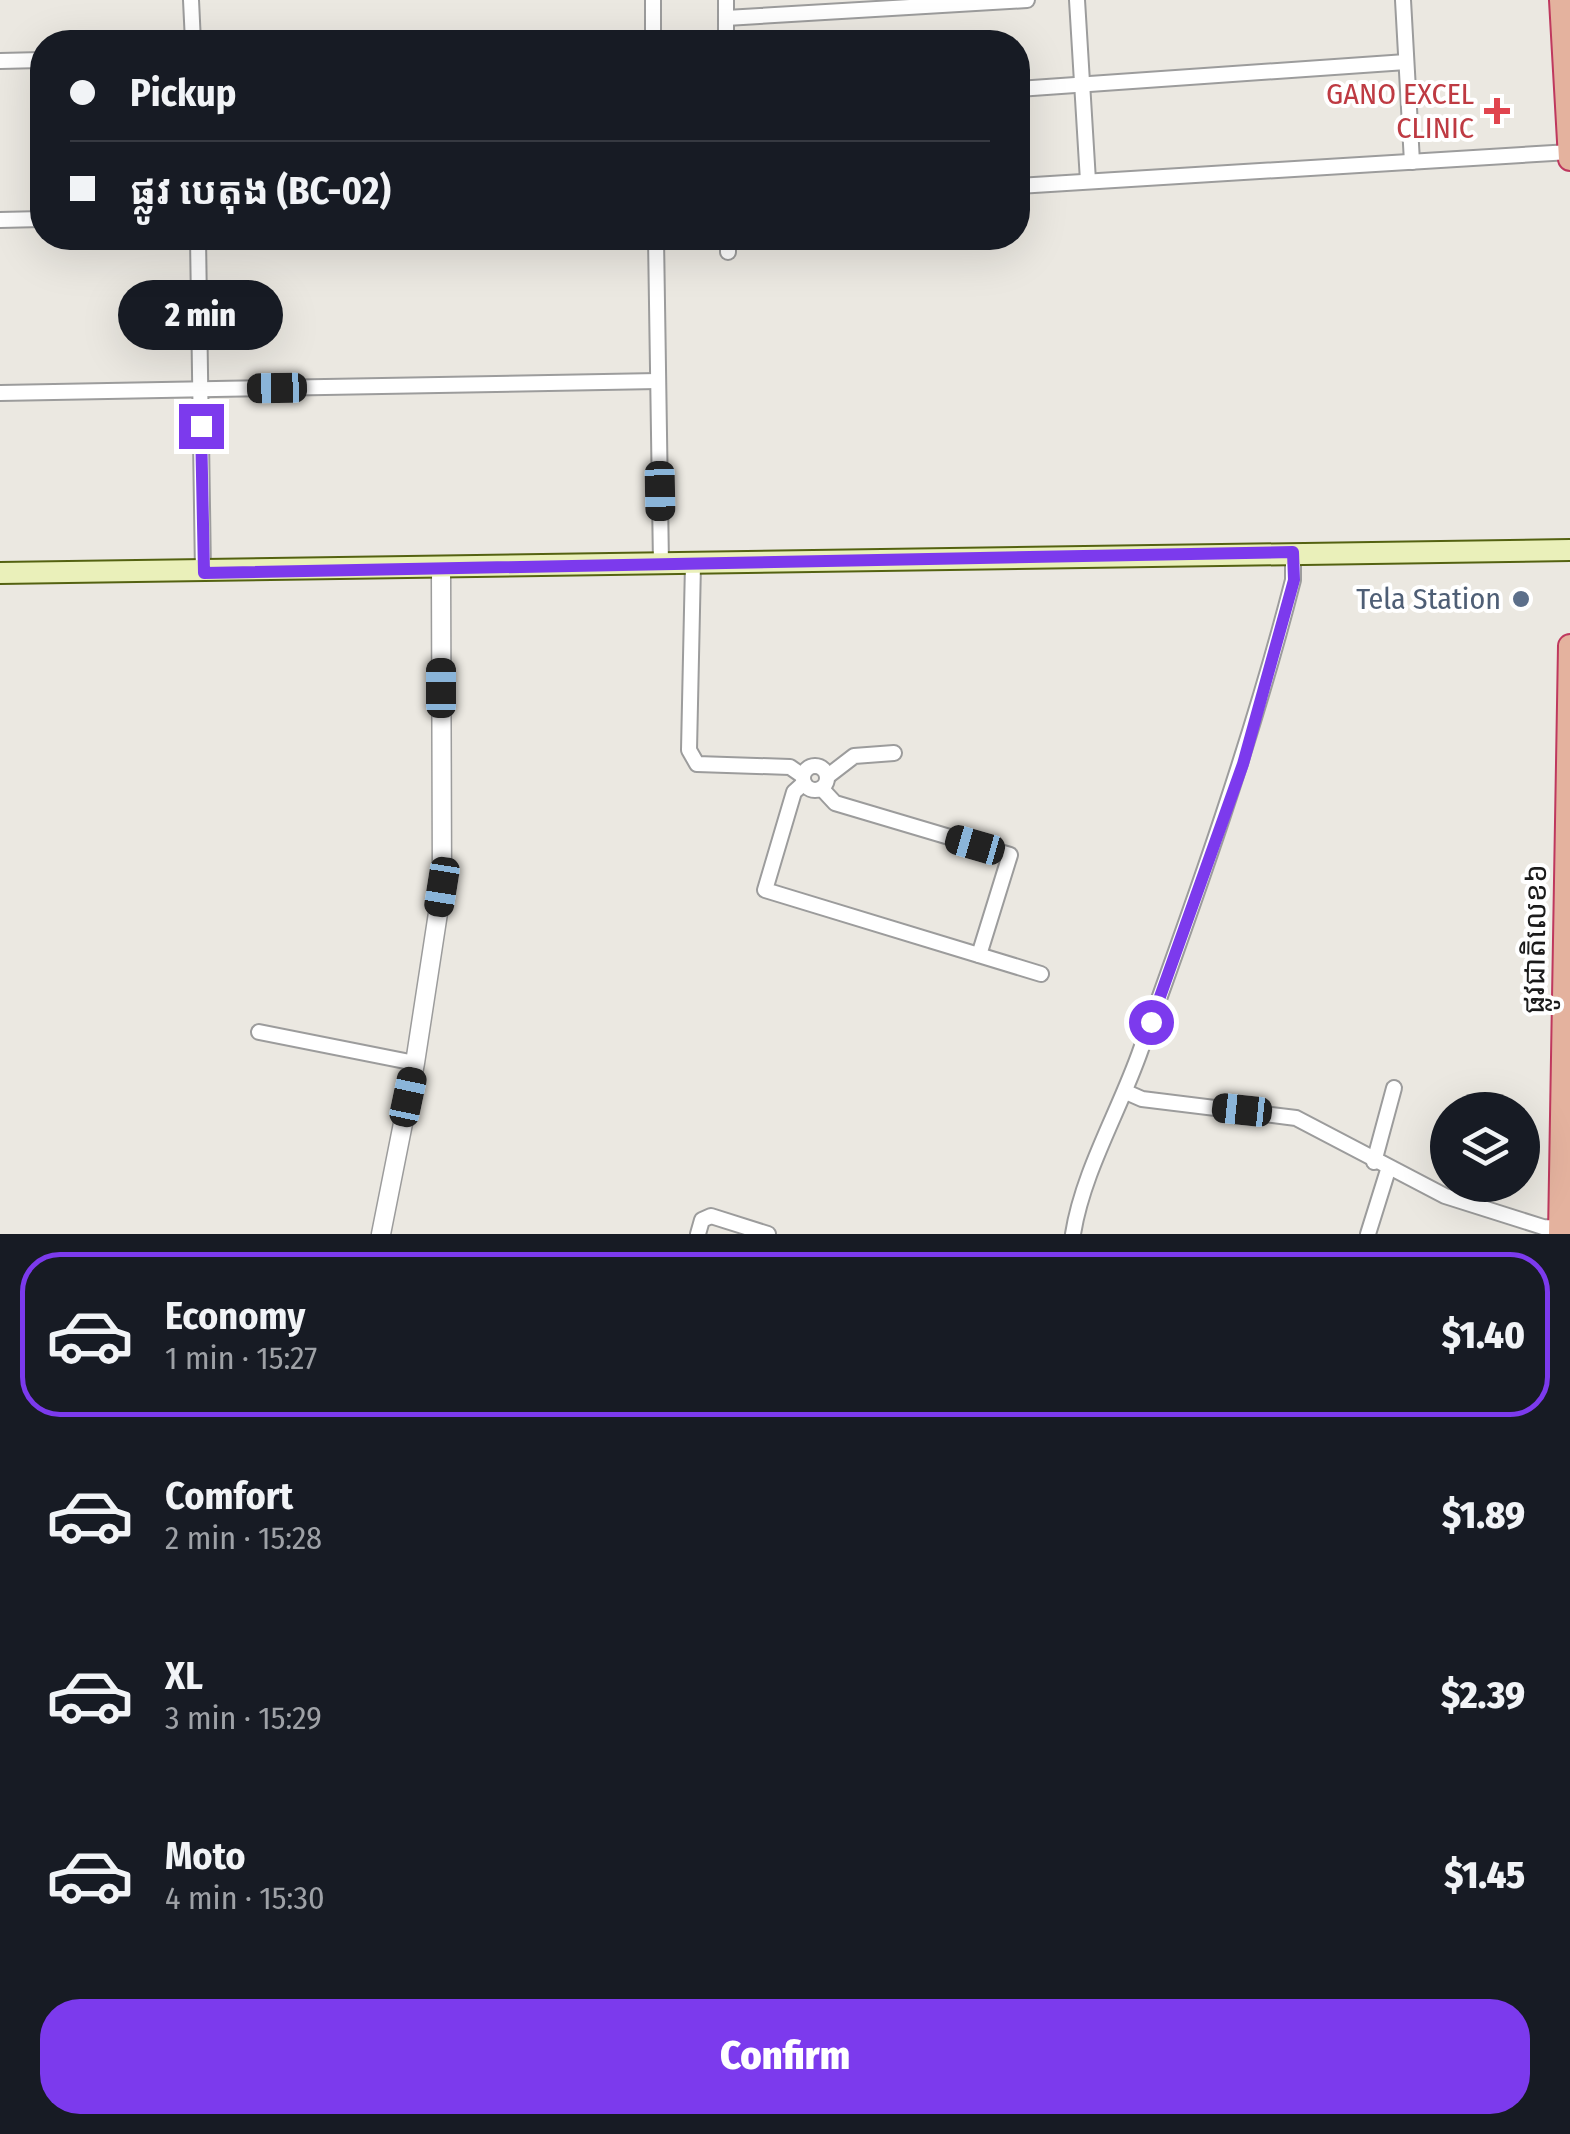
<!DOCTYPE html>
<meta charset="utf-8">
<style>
body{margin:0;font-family:"Fira Sans Condensed","Noto Sans Khmer",sans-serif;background:#20242c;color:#f1f3f6;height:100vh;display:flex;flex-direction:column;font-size:38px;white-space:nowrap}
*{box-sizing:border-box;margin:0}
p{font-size:32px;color:#9ea1a6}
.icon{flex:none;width:55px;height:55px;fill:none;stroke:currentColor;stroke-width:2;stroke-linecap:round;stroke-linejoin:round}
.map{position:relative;height:1234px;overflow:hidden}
.panel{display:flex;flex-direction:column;background:#171b24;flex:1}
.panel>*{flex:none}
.top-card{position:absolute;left:30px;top:30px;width:1000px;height:220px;border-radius:40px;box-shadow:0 10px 40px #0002;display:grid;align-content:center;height:220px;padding:0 40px;background:#171b24}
.fabs{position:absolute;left:1430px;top:1092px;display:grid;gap:20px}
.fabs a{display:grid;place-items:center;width:110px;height:110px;border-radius:50%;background:#171b24;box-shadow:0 10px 40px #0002;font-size:50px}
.end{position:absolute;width:45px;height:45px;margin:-22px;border:12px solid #7c3aed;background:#fff;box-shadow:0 0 0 5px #fff}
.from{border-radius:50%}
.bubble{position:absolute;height:70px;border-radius:35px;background:#171b24;box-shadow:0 10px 40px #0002;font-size:32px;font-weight:800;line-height:70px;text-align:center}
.car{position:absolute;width:30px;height:60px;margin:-30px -15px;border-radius:12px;box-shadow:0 0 8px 2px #0007;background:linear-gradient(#222 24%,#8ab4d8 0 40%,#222 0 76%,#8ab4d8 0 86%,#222 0)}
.top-card b{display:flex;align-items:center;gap:35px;height:95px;font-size:38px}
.top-card b+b{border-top:2px solid #363941}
.top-card i{width:25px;height:25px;background:#f1f3f6}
ul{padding:18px 0 0;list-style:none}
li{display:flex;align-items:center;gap:30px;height:165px;margin:0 20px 15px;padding:0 20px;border:5px solid transparent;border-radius:40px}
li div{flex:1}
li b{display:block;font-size:38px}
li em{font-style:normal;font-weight:800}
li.active{border-color:#7c3aed}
li>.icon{width:90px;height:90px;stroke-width:1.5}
.action{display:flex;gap:20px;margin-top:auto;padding:20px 40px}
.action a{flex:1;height:115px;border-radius:40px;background:#7c3aed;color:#fff;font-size:40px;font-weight:800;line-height:115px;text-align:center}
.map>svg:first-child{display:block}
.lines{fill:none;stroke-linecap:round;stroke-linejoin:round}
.minor-casing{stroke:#9c9c9c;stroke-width:18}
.tertiary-casing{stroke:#9c9c9c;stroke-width:21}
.secondary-casing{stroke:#546211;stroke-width:24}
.trunk-casing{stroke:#bf385e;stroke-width:26}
.minor{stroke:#fff;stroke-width:14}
.tertiary{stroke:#fff;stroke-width:18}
.secondary{stroke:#eaf0ba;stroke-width:20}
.trunk{stroke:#e4b29e;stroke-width:22}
.route{stroke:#7c3aed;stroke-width:12}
.health-dot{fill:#e0444e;stroke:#fff;stroke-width:4}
.service-dot{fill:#5c6f8a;stroke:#fff;stroke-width:4}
.labels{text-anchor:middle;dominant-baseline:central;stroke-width:8;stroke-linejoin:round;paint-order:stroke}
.health-label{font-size:30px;fill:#be3a42;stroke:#fff;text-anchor:end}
.service-label{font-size:30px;fill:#4e5e75;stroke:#fff;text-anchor:end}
.street-label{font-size:30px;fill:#1b1b1b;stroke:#fff}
</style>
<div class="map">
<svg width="1570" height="1234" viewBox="0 0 1570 1234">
<rect width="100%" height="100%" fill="#ebe8e1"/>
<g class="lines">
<defs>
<g id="minor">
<path d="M191,0L193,42"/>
<path d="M653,0V42"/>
<path d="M726,0V42"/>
<path d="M1077,0L1088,181"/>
<path d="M1403,0L1412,162"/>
<path d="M726,18L1027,0"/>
<path d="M0,61L42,60"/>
<path d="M1018,89L1406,62"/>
<path d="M1018,186L1570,152"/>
<path d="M0,220L42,219"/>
<path d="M198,238L203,573"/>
<path d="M656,238L661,564"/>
<path d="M728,238V252"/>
<path d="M0,393L658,381"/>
<path d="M693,564L689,750L697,764L790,767L803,776"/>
<circle cx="815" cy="778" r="12"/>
<path d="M828,776L854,756L894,753"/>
<path d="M804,783L794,792L765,890L1041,974"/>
<path d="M822,789L835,803L1010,855L979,955"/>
<path d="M259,1032L415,1063"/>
<path d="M1126,1092L1142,1099L1296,1118L1445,1196L1543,1227L1564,1228"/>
<path d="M1374,1162L1394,1088"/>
<path d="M698,1234L702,1220L711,1216L768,1234"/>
<path d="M1073,1234C1083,1171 1120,1110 1141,1049C1197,894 1252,740 1293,580V552"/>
<path d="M1368,1234L1388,1170"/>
</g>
<path id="tertiary" d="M381,1234L415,1063L442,887L441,567"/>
<path id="secondary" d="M0,573L1570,550"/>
<g id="trunk">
<path d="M1561,0L1570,159"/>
<path d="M1560,1234L1570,646"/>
</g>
</defs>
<use href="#minor" class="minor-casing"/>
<use href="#tertiary" class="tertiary-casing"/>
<use href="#secondary" class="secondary-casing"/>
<use href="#trunk" class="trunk-casing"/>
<use href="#minor" class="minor"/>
<use href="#tertiary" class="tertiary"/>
<use href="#secondary" class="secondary"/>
<use href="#trunk" class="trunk"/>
</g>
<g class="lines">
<path class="route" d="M201,426L204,573L1293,552L1294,580L1243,764L1151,1022"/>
</g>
<path class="health-dot" d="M1492 96h10v10h10v10h-10v10h-10v-10h-10v-10h10z"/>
<circle class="service-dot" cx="1521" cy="599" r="10"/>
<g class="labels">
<g class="health-label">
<text x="1474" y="94">GANO EXCEL<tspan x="1474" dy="34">CLINIC</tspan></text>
</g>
<g class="service-label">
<text x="1501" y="599">Tela Station</text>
</g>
<g class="street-label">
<text transform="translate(1535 939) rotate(-89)">ផ្លូវជាតិលេខ៦</text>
</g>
</g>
</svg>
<div class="fabs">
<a><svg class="icon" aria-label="layers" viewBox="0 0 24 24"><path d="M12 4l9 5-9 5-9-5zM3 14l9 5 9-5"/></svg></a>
</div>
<i class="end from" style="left:1151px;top:1022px"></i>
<i class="end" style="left:201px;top:426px"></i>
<div class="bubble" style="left:118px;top:280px;width:165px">2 min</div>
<i class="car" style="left:277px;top:388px;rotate:269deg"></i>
<i class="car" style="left:660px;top:491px;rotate:179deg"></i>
<i class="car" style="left:441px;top:688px;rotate:0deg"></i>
<i class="car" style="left:975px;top:845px;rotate:286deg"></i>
<i class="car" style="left:442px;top:887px;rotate:189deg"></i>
<i class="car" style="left:408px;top:1097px;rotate:12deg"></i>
<i class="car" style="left:1242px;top:1110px;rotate:276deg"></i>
<div class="top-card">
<b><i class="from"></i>Pickup</b>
<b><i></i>ផ្លូវ បេតុង (BC-02)</b>
</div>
</div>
<section class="panel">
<ul>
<li class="active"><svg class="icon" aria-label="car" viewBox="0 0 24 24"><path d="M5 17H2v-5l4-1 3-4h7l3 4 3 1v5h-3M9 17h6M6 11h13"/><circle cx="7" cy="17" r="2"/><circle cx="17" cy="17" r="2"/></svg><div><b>Economy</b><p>1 min · 15:27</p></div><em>$1.40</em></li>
<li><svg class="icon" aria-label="car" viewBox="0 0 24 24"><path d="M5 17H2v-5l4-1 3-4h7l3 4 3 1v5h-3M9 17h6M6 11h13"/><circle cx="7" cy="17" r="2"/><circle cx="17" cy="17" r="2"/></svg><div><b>Comfort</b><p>2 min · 15:28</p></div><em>$1.89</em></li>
<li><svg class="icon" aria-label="car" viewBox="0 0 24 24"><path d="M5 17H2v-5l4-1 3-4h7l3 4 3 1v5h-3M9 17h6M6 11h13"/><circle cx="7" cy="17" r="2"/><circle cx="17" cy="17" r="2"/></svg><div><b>XL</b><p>3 min · 15:29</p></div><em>$2.39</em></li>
<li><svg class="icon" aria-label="car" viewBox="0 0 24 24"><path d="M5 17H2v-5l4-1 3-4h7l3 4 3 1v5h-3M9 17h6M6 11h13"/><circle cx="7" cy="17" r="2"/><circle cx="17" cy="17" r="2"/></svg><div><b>Moto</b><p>4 min · 15:30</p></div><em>$1.45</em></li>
</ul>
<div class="action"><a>Confirm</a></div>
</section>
